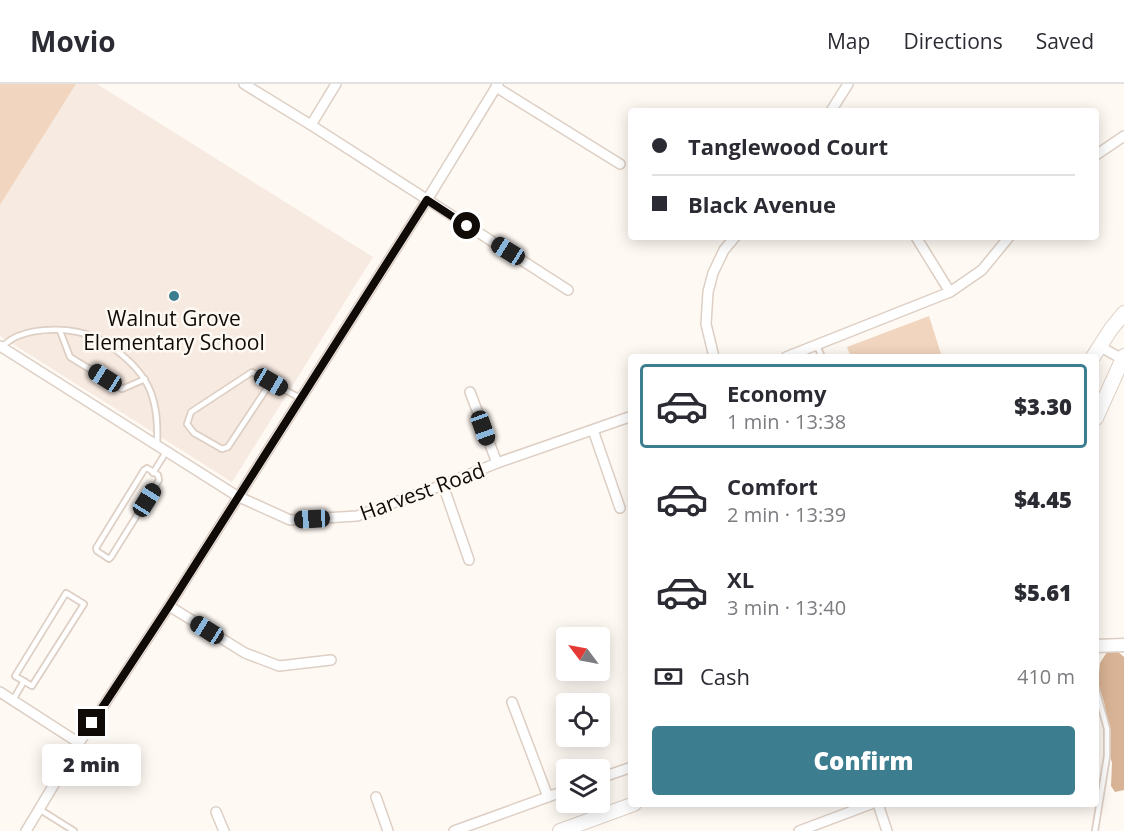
<!DOCTYPE html>
<meta charset="utf-8">
<style>
body{margin:0;font-family:"Open Sans",sans-serif;background:#f2f2f3;color:#2b2b33;height:100vh;display:flex;flex-direction:column;font-size:22px;white-space:nowrap}
*{box-sizing:border-box;margin:0}
p{font-size:20px;color:#7c7c81}
.icon{flex:none;width:33px;height:33px;fill:none;stroke:currentColor;stroke-width:2;stroke-linecap:round;stroke-linejoin:round}
.map{position:relative;flex:1;overflow:hidden}
.side{position:absolute;left:628px;top:270px;width:471px;height:453px;display:flex;flex-direction:column;background:#fff;border-radius:6px;box-shadow:0 3px 15px #0003}
.side>*{flex:none}
.hud{position:absolute;left:628px;top:24px;width:471px;height:132px;border-radius:6px;box-shadow:0 3px 15px #0003;display:grid;align-content:center;height:132px;padding:0 24px;background:#fff}
.needle{width:39px;rotate:302deg}
.buttons{position:absolute;left:556px;top:543px;display:grid;gap:12px}
.buttons a{display:grid;place-items:center;width:54px;height:54px;border-radius:6px;background:#fff;box-shadow:0 3px 15px #0003;font-size:30px}
.end{position:absolute;width:27px;height:27px;margin:-14px;border:8px solid #100b07;background:#fff;box-shadow:0 0 0 3px #fff}
.from{border-radius:50%}
.bubble{position:absolute;height:42px;border-radius:6px;background:#fff;box-shadow:0 3px 15px #0003;font-size:20px;font-weight:800;line-height:42px;text-align:center}
.car{position:absolute;width:18px;height:36px;margin:-18px -9px;border-radius:8px;box-shadow:0 0 4px 2px #0007;background:linear-gradient(#222 24%,#8ab4d8 0 40%,#222 0 76%,#8ab4d8 0 86%,#222 0)}
.hud b{display:flex;align-items:center;gap:21px;height:57px;font-size:22px}
.hud b+b{border-top:2px solid #e1e1e2}
.hud i{width:15px;height:15px;background:#2b2b33}
ul{padding:10px 0 0;list-style:none}
li{display:flex;align-items:center;gap:18px;height:84px;margin:0 12px 9px;padding:0 12px;border:3px solid transparent;border-radius:6px}
li div{flex:1}
li b{display:block;font-size:22px}
li em{font-style:normal;font-weight:800}
li.selected{border-color:#3c7d90}
li>.icon{width:54px;height:54px;stroke-width:1.5}
.pay{display:flex;align-items:center;gap:15px;height:66px;padding:0 24px;font-size:22px}
.pay p{margin-inline-start:auto}
.button{display:flex;gap:12px;margin-top:auto;padding:12px 24px}
.button a{flex:1;height:69px;border-radius:6px;background:#3c7d90;color:#fff;font-size:24px;font-weight:800;line-height:69px;text-align:center}
header{display:flex;align-items:center;gap:36px;box-sizing:border-box;height:84px;padding:0 30px;background:#fff;border-bottom:2px solid #e1e1e2}
header strong{font-size:28px}
nav{display:flex;gap:33px;margin-inline-start:auto;font-size:21px}
.map>svg:first-child{display:block}
.built{fill:#f7eae1}
.green{fill:#f1d5be}
.forest{fill:#d9b395}
.lines{fill:none;stroke-linecap:round;stroke-linejoin:round}
.service-casing{stroke:#ddcfc4;stroke-width:8}
.minor-casing{stroke:#ddcfc4;stroke-width:12}
.tertiary-casing{stroke:#ddcfc4;stroke-width:15}
.secondary-casing{stroke:#ddcfc4;stroke-width:16}
.service{stroke:#fff;stroke-width:4.5}
.minor{stroke:#fff;stroke-width:9}
.tertiary{stroke:#fff;stroke-width:12}
.secondary{stroke:#fff;stroke-width:14}
.route{stroke:#100b07;stroke-width:8}
.poi-dot{fill:#3c7d90;stroke:#fff9f4;stroke-width:2}
.labels{text-anchor:middle;dominant-baseline:central;stroke-width:5;stroke-linejoin:round;paint-order:stroke}
.poi-label{font-size:21px;fill:#100b07;stroke:#fff9f4}
.street-label{font-size:21px;fill:#100b07;stroke:#fff9f4}
</style>
<header>
<strong>Movio</strong>
<nav><a>Map</a><a>Directions</a><a>Saved</a></nav>
</header>
<div class="map">
<svg width="1124" height="747" viewBox="0 0 1124 747">
<rect width="100%" height="100%" fill="#fff9f4"/>
<path class="built" d="M76,0H97L373,173L232,398L0,252V121Z"/>
<g class="green">
<path d="M0,0H76L0,121Z"/>
<path d="M929,232L942,273H851L847,263Z"/>
</g>
<path class="forest" d="M1117,567L1124,573V706L1115,708L1111,702L1112,679L1108,665L1107,636L1104,618L1098,599L1100,579L1107,568Z"/>
<g class="lines">
<defs>
<g id="service">
<path d="M60,247L70,273L122,305L145,295"/>
<path d="M2,262C7,259 12,254 18,252C40,243 72,244 95,253C111,260 135,280 144,295C157,314 158,339 157,361"/>
<path d="M817,262L822,273"/>
<path d="M271,298L228,363L222,365L194,349L187,340L191,328L252,288L300,314"/>
<path d="M147,384L158,391L159,396L111,473L109,475L97,467L96,464L144,386Z"/>
<path d="M153,389L166,368"/>
<path d="M66,509L84,520L32,602L15,592Z"/>
<path d="M13,616L24,597"/>
<path d="M39,725L74,747"/>
<path d="M1095,747L1107,672V645L1096,605"/>
</g>
<g id="minor">
<path d="M244,0L311,41L568,206"/>
<path d="M496,3L620,80"/>
<path d="M831,27L848,0"/>
<path d="M311,41L336,0"/>
<path d="M1096,71L1124,52"/>
<path d="M916,153L950,208"/>
<path d="M0,262L237,412L290,436L357,432L443,401L497,379L632,332"/>
<path d="M1099,262L1124,276"/>
<path d="M714,273L706,240L708,208L713,189L724,166L735,153"/>
<path d="M786,273L950,208L982,186L1009,153"/>
<path d="M470,308L497,379"/>
<path d="M593,346L620,424"/>
<path d="M443,401L469,476"/>
<path d="M169,522L245,569L279,582L331,576"/>
<path d="M0,608L79,659"/>
<path d="M512,618L548,713"/>
<path d="M600,694L632,683"/>
<path d="M376,713L388,747"/>
<path d="M878,720L887,747"/>
<path d="M216,728L224,747"/>
<path d="M26,747L79,659L169,522L427,116L498,0"/>
<path d="M454,747L567,706"/>
<path d="M799,747L871,720"/>
</g>
<path id="tertiary" d="M1096,562L1124,561"/>
<g id="secondary">
<path d="M1093,273L1111,245L1124,229"/>
<path d="M1096,334L1124,272"/>
<path d="M560,747L634,720"/>
</g>
</defs>
<use href="#service" class="service-casing"/>
<use href="#minor" class="minor-casing"/>
<use href="#tertiary" class="tertiary-casing"/>
<use href="#secondary" class="secondary-casing"/>
<use href="#service" class="service"/>
<use href="#minor" class="minor"/>
<use href="#tertiary" class="tertiary"/>
<use href="#secondary" class="secondary"/>
</g>
<g class="lines">
<path class="route" d="M92,639L169,522L427,116L467,142"/>
</g>
<circle class="poi-dot" cx="174" cy="212" r="6"/>
<g class="labels">
<g class="poi-label">
<text x="174" y="234">Walnut Grove<tspan x="174" dy="24">Elementary School</tspan></text>
</g>
<g class="street-label">
<text transform="translate(422 407) rotate(-20)">Harvest Road</text>
</g>
</g>
</svg>
<div class="buttons">
<a><svg class="needle" viewBox="-14 -14 28 28"><path d="M0-13l5 13h-10z" fill="#e53935"/><path d="M0 13l5-13h-10z" fill="#7c7c81"/></svg></a>
<a><svg class="icon" aria-label="locate" viewBox="0 0 24 24"><circle cx="12" cy="12" r="6"/><path d="M12 2v4M12 18v4M2 12h4M18 12h4"/></svg></a>
<a><svg class="icon" aria-label="layers" viewBox="0 0 24 24"><path d="M12 4l9 5-9 5-9-5zM3 14l9 5 9-5"/></svg></a>
</div>
<i class="end from" style="left:467px;top:142px"></i>
<i class="end" style="left:92px;top:639px"></i>
<div class="bubble" style="left:42px;top:660px;width:99px">2 min</div>
<i class="car" style="left:508px;top:167px;rotate:302deg"></i>
<i class="car" style="left:105px;top:294px;rotate:302deg"></i>
<i class="car" style="left:271px;top:298px;rotate:120deg"></i>
<i class="car" style="left:483px;top:344px;rotate:160deg"></i>
<i class="car" style="left:147px;top:416px;rotate:32deg"></i>
<i class="car" style="left:312px;top:435px;rotate:267deg"></i>
<i class="car" style="left:207px;top:546px;rotate:302deg"></i>
<div class="hud">
<b><i class="from"></i>Tanglewood Court</b>
<b><i></i>Black Avenue</b>
</div>
<section class="side">
<ul>
<li class="selected"><svg class="icon" aria-label="car" viewBox="0 0 24 24"><path d="M5 17H2v-5l4-1 3-4h7l3 4 3 1v5h-3M9 17h6M6 11h13"/><circle cx="7" cy="17" r="2"/><circle cx="17" cy="17" r="2"/></svg><div><b>Economy</b><p>1 min · 13:38</p></div><em>$3.30</em></li>
<li><svg class="icon" aria-label="car" viewBox="0 0 24 24"><path d="M5 17H2v-5l4-1 3-4h7l3 4 3 1v5h-3M9 17h6M6 11h13"/><circle cx="7" cy="17" r="2"/><circle cx="17" cy="17" r="2"/></svg><div><b>Comfort</b><p>2 min · 13:39</p></div><em>$4.45</em></li>
<li><svg class="icon" aria-label="car" viewBox="0 0 24 24"><path d="M5 17H2v-5l4-1 3-4h7l3 4 3 1v5h-3M9 17h6M6 11h13"/><circle cx="7" cy="17" r="2"/><circle cx="17" cy="17" r="2"/></svg><div><b>XL</b><p>3 min · 13:40</p></div><em>$5.61</em></li>
</ul>
<div class="pay"><svg class="icon" aria-label="cash" viewBox="0 0 24 24"><path d="M3 7h18v10H3z"/><circle cx="12" cy="12" r="2"/></svg>Cash<p>410 m</p></div>
<div class="button"><a>Confirm</a></div>
</section>
</div>
